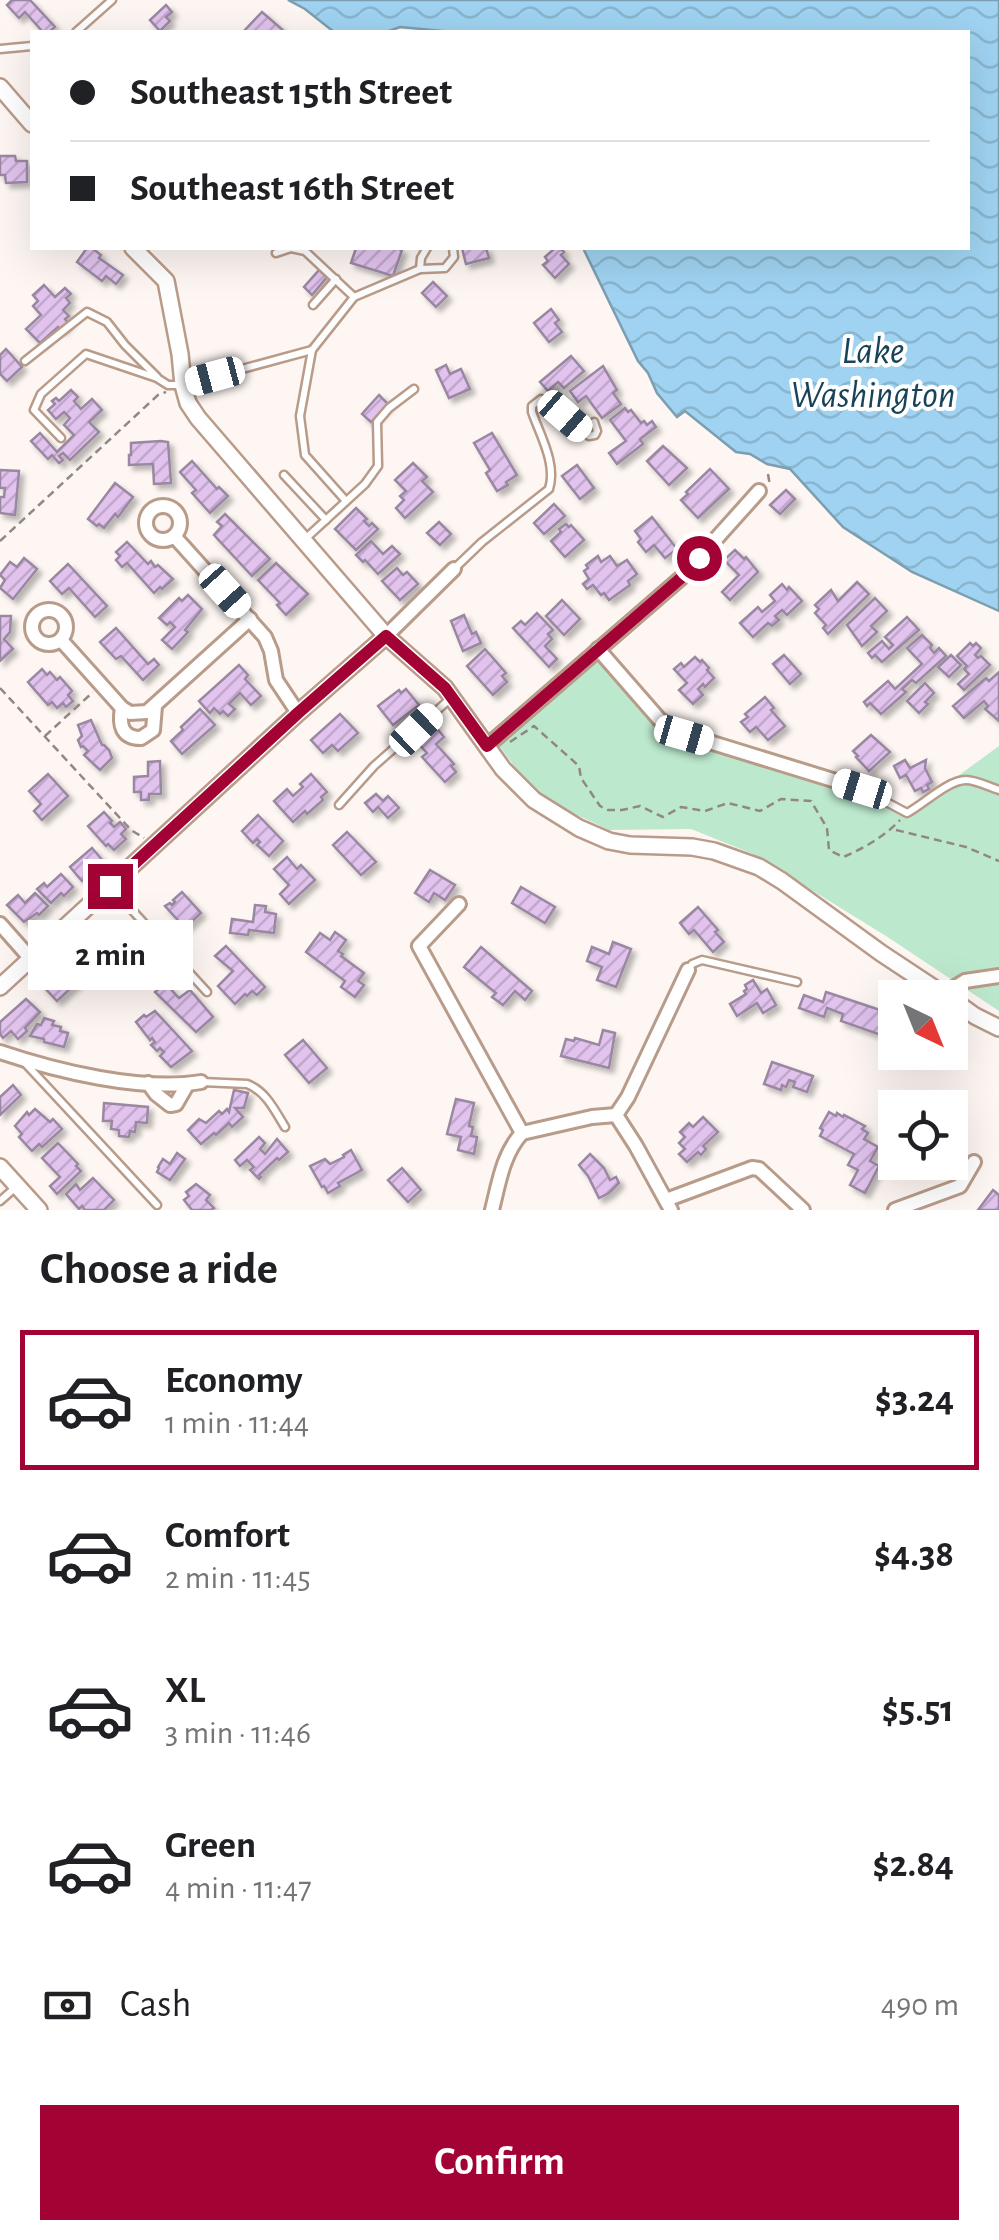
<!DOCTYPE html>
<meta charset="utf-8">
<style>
body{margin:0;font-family:"Alegreya Sans",sans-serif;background:#f6f6f6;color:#202124;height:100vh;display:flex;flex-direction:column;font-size:38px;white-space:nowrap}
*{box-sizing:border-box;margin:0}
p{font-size:32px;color:#757577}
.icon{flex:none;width:55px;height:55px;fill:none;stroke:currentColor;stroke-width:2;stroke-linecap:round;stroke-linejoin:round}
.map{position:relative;height:1210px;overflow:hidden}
.sheet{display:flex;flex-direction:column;background:#fff;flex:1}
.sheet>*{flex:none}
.top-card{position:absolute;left:30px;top:30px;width:940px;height:220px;border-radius:0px;box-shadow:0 10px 40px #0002;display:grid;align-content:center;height:220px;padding:0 40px;background:#fff}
.needle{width:65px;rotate:137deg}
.fabs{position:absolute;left:878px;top:980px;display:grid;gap:20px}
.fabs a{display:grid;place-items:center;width:90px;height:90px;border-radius:0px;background:#fff;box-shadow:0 10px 40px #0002;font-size:50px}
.end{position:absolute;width:45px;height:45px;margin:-22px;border:12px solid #a20234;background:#fff;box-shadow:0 0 0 5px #fff}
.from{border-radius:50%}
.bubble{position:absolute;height:70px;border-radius:0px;background:#fff;box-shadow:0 10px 40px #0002;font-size:32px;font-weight:700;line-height:70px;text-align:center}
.car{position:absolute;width:30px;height:60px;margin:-30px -15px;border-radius:12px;box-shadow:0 0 8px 2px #0007;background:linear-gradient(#fff 24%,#345 0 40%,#fff 0 76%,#345 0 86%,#fff 0)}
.top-card b{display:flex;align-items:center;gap:35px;height:95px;font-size:38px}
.top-card b+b{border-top:2px solid #e0e0e0}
.top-card i{width:25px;height:25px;background:#202124}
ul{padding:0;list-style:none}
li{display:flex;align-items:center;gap:30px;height:140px;margin:0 20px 15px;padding:0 20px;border:5px solid transparent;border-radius:0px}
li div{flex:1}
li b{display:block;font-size:38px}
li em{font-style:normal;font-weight:700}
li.selected{border-color:#a20234}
li>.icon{width:90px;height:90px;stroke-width:1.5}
h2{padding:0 40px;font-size:45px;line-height:120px}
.pay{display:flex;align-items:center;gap:25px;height:110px;padding:0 40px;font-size:38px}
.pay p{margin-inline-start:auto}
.cta{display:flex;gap:20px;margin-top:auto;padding:20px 40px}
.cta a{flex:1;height:115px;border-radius:0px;background:#a20234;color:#fff;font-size:40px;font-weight:700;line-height:115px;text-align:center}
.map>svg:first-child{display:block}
.park{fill:#bce8ce}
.water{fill:url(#water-waves);stroke:#7c9eb0;stroke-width:2.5}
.building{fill:url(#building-hatch);stroke:#9a88a2;stroke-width:2.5;filter:url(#shadow)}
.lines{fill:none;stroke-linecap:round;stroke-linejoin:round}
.service-casing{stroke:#b99b89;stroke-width:11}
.minor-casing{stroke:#b99b89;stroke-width:18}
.tertiary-casing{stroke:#b99b89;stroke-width:20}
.path{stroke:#918883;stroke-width:2.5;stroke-dasharray:8 5;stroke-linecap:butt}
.service{stroke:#fff;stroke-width:6}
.minor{stroke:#fff;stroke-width:12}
.tertiary{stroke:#fff;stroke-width:15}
.route{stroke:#a20234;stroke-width:12}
.labels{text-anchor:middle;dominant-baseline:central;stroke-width:8;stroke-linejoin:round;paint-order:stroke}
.water-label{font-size:38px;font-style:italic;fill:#194358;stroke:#fff}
</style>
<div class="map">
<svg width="999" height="1210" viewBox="0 0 999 1210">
<defs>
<pattern id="water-waves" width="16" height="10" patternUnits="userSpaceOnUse" patternTransform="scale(2.5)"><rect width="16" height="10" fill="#9fd3f1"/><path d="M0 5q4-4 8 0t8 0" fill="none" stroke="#89b5ce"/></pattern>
<pattern id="building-hatch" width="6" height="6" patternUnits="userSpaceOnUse" patternTransform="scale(2.5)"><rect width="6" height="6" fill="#e1c3ee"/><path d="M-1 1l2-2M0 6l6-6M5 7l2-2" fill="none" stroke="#c1a7cc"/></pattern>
<filter id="shadow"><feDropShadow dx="4.5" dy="4.5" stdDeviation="2.5" flood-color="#0004"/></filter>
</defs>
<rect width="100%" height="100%" fill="#fdf6f2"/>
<path class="park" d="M598,649L668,727L862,789L907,813L999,746V1011L886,936L753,854L691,829L609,830L535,795L496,741Z"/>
<path class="water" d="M288,0H999V611L912,572L843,527L790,469L767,464L750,454L736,452L685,411L677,417L657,393L648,373L638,361L583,248H968V32H453L400,27L386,32H334L305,9Z"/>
<g class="building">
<path d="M12,0H30L55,27L49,32H43L25,12L19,18L7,5Z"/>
<path d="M166,5L172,12L166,17L170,21L160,31L150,20Z"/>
<path d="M262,12L285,32H243Z"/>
<path d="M0,156H15L16,161H27V182L6,183L5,175H0Z"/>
<path d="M87,248H92L101,255L99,258L123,275L116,284L106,276L102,281L77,262Z"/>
<path d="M356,248H396L402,250L393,276L351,263Z"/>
<path d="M462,248H486L489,258L466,264Z"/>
<path d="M555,248H560L564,252L561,255L569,264L555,278L543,265L548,261L545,257Z"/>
<path d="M319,270L327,277L312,295L304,287Z"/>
<path d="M433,282L447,296L436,307L422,293Z"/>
<path d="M44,285L55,297L65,288L71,294L66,298L70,303L63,310L69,316L65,319L68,323L61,330L58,327L40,343L26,329L41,315L33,306L38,301L33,295Z"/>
<path d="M551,309L559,320L555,323L562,332L549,342L534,323Z"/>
<path d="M6,349L22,367L7,381L0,374V355Z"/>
<path d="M571,356L584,371L564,388L558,382L548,391L540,382Z"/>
<path d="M446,365L450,374L461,369L470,389L449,398L436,370Z"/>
<path d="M603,366L617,390L613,393L621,404L602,418L586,396L578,402L570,391Z"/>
<path d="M71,390L78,397L74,401L81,409L92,399L102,410L89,422L99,432L70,460L63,453L59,456L63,460L59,463L52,455L48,459L31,441L40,433L57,452L74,435L64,425L70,418L64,412L56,419L48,410L55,404L52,401L56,398L59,401Z"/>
<path d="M379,395L388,404L371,422L362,414Z"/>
<path d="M625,408L628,412L631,410L641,423L644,421L647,425L652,421L656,427L640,439L643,444L617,464L609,453L626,441L610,420Z"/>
<path d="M492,433L517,475L506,482L508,485L497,491L486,473L490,470L474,443Z"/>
<path d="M161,441L168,442L171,483L154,484L153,464L129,465V455H131V443Z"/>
<path d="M663,446L687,468L669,485L647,461Z"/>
<path d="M192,461L217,489L219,487L228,496L210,513L192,493L196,490L180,472Z"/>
<path d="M413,463L427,477L422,481L433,492L405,518L396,508L404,500L400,496L406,491L395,480Z"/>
<path d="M577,465L594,488L580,499L562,476Z"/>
<path d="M710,469L729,489L698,518L681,500L688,494L686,492Z"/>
<path d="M0,470L19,471L15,515L0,513V497H4L5,488H0Z"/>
<path d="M115,483L133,497L118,517L115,514L104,528L99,524L97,526L88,519Z"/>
<path d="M786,490L795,499L780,514L770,505Z"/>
<path d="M554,504L565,516L544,534L534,523Z"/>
<path d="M356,508L367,519L364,521L369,526L372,523L378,529L356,550L335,529Z"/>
<path d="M225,514L270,559L252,576L214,535L222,526L217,522Z"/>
<path d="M652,517L677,549L665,558L654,545L646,552L638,542L641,539L635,531Z"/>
<path d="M439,522L451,534L440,545L427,533Z"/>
<path d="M566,524L569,527L571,525L584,540L565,557L551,541L561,532L559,529Z"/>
<path d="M371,541L383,554L392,546L400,554L378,574L365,560L363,562L356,555Z"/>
<path d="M127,542L148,564L151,561L155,567L158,565L173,579L162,589L160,587L154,593L127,563L122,567L116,560L120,556L116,552Z"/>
<path d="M735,550L744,559L746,557L758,572L730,600L722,592L739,575L724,560Z"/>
<path d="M598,556L601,562L610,556L617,566L627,560L637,574L628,581L630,585L609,600L604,593L601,595L593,585L587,589L583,584L589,579L584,571L588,568L586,565Z"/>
<path d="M24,558L37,569L13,599L0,588L5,580L0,575L10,562L17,567Z"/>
<path d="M276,563L308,594L286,615L277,605L280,603L258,580Z"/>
<path d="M68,564L107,606L95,617L69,588L62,594L50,581Z"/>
<path d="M397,568L403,575L407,572L418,584L400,600L382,581Z"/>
<path d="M857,582L869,594L828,634L823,628L826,625L815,613L819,609L815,605L831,590L838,601Z"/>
<path d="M782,584L787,590L789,587L802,601L787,615L782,610L775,616L779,620L772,626L768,623L753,637L740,623L758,607L762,612L775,601L770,595Z"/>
<path d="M188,595L202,609L185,630L188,632L172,649L162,640L175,627L170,622L167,625L159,618L179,598L182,601Z"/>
<path d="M875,598L887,611L871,626L877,632L862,646L847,625Z"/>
<path d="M562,600L580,619L564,635L546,616Z"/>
<path d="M537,613L553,630L548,634L552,639L545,646L557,659L549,667L513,628L521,621L525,625Z"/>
<path d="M464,615L472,634L476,632L481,643L463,651L451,621Z"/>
<path d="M0,616H11L10,632L4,639L13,649L0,661Z"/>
<path d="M907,617L919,630L882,662L875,655L872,658L868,653L882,641L889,649L893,645L885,637Z"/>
<path d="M116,628L148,664L154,659L159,665L143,680L121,656L116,659L100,642Z"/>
<path d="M922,635L932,645L930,648L934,653L939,648L946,656L916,683L912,680L902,689L906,692L881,714L870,703L867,706L864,702L888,681L895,689L922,664L907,648Z"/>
<path d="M970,643L973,646L976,643L981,648L975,655L978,658L981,656L990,665L964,690L958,684L969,674L964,669L967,666L957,656Z"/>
<path d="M485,649L506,673L502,676L507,682L493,695L467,666Z"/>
<path d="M784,655L801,674L790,684L773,664Z"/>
<path d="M951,655L961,665L949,677L938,667Z"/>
<path d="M695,657L700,662L702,660L709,668L707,670L714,678L705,687L703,684L698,689L703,695L693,704L679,690L687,683L674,669L681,663L684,667Z"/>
<path d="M239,665L248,675L245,679L261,696L251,705L240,693L229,704L235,709L228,716L223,711L220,714L214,708L210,713L199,701Z"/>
<path d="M42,669L47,675L50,672L57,680L60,677L72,691L68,695L73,701L66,707L63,703L57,708L52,702L48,705L28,682Z"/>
<path d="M999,672V721L985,709L988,706L984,701L964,718L953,706L986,678L989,681Z"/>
<path d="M925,683L934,693L925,702L928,704L919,713L907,701Z"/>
<path d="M406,689L419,705L393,725L378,706L399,690L401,693Z"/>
<path d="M765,697L774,708L771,710L785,726L768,740L756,727L750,732L741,722L748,717L745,714Z"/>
<path d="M200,709L215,725L182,754L171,741L183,730L181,727Z"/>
<path d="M340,714L358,733L338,751L332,745L323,753L311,740Z"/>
<path d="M91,720L102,745H104L109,750L112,758L100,770L84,755L88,751L83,746L81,747L78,740L82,736L78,725Z"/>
<path d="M435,726L444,737L436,744L454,764L451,766L456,772L445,782L422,757L427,753L417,742Z"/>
<path d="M871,735L890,752L869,771L856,757L858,756L853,751Z"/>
<path d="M905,760L910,768L926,760L925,768L932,782L927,785L929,789L923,792L921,788L915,791L906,775L900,778L894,766Z"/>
<path d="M160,761L161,794H149V800H141V792H134V777L148,776V762Z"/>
<path d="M48,774L68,796L42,820L34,811L41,804L29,791Z"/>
<path d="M311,774L327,792L321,797L323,800L307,814L305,811L293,822L274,801L287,789L293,796L303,787L300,784Z"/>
<path d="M376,794L383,801L388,796L399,808L388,818L378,807L373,812L365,803Z"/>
<path d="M104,812L112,821L110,823L114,827L120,822L126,829L121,834L126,839L114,850L108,844L106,846L88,826Z"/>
<path d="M258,815L283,841L269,856L257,845L260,842L257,839L253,843L242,831Z"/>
<path d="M347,832L376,862L361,875L333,845Z"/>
<path d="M92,848L104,862L82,881L70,867Z"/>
<path d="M287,857L297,869L301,865L315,880L289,904L280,894L289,885L274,869Z"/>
<path d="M430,870L455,885L445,900L434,893L429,902L415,893Z"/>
<path d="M61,874L73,887L64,896L61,893L51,903L37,889L44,883L47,887Z"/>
<path d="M521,887L555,907L545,923L512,903Z"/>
<path d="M182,892L201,913L185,928L165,906L170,903L172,905L175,902L173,900Z"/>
<path d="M35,893L48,906L39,915L37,913L24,922L7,905L18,895L25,903Z"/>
<path d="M255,905L266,906L265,912L276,914L274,933L249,930L248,935L230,933L232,919L253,922Z"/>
<path d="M698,907L718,930L715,932L724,942L713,952L694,930L689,934L680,923Z"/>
<path d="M109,932L118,942L114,945L120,952L115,955L120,961L108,973L102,967L97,972L80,953L87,947L94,954L106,943L102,939Z"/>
<path d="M335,932L346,940L338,951L343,954L341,956L364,973L358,981L364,985L355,997L341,987L345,981L306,952L320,933L330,940Z"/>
<path d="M613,942L631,949L616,987L597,980L602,967L587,961L592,947L609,954Z"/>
<path d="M226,946L265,987L257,995L252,991L247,996L245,994L235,1004L218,986L233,971L215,956Z"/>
<path d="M481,947L532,991L525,1000L515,991L503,1005L492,997L496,993L464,967Z"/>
<path d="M70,961L84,976L57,1001L42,985Z"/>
<path d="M753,980L761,993L767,989L776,1005L763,1013L757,1003L737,1016L730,1004L746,994L744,991L747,989L745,985Z"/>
<path d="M165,983L179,998L190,990L213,1017L196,1032L155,992Z"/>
<path d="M826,992L889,1013L886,1018L891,1020L888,1029L883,1028L881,1035L841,1021L843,1014L827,1008L824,1017L799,1008L804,995L823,1002Z"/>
<path d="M26,999L40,1012L25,1028L27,1031L18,1039L11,1031L3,1038L0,1034V1022Z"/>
<path d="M155,1011L192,1051L171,1067L160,1056L164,1052L160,1048L157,1051L151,1045L155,1042L152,1038L150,1040L136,1022L144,1015L146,1017Z"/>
<path d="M44,1018L54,1021L52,1025L61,1027L60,1031L68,1033L64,1047L44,1042V1039L30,1036L37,1024L41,1025Z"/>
<path d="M603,1030L615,1033L609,1068L561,1056L566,1039L574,1041L575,1038L599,1045Z"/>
<path d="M303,1040L327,1068L309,1083L285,1055Z"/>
<path d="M772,1062L813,1076L807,1092L793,1087L795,1082L789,1080L786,1087L782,1085L781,1090L764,1084Z"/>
<path d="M13,1085L21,1095L0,1115V1097Z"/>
<path d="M234,1090L248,1093L244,1108H235L243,1117L232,1127L229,1123L216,1135L214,1133L201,1144L188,1130L199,1119L206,1123L219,1111L222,1114L227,1109L229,1112Z"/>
<path d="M456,1099L474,1103L469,1126L473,1127L471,1136L477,1137L474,1154L458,1150L461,1137L447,1134Z"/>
<path d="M104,1103L148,1107L147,1123L136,1122L135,1132L130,1131L129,1137L119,1136V1130L111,1129L112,1121H103Z"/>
<path d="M35,1109L50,1122L53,1119L62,1129L42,1147L39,1144L32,1151L19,1137L22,1134L15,1126L27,1112L29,1115Z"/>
<path d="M829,1112L836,1116L837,1113L843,1117L844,1115L865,1126L862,1129L868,1133L864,1139L878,1147L870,1161L879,1166L865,1193L850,1185L858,1170L848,1165L854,1154L820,1136L823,1130L820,1128Z"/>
<path d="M703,1117L718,1132L703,1146L706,1149L701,1155L698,1152L687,1162L679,1154L685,1149L679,1143L685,1137L680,1132L689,1123L693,1127Z"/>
<path d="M259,1137L265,1143L260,1149L265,1154L277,1139L288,1152L279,1160L277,1158L259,1175L261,1177L259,1179L250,1170L254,1167L247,1160L240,1166L235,1160Z"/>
<path d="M58,1143L78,1164L76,1166L81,1171L57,1194L50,1186L60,1177L42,1158Z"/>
<path d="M351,1150L362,1170L338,1183L340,1186L328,1193L324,1186L322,1187L310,1166L325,1159L330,1164L344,1157L343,1155Z"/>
<path d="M177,1153L185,1159L170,1180L157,1172L159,1168L158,1167L163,1159L170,1164Z"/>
<path d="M590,1154L604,1168L610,1180L616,1177L619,1183L609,1193L599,1198L588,1176L579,1165Z"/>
<path d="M402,1168L421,1190L408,1202L388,1180Z"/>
<path d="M93,1178L114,1200L104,1210H85L82,1206L79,1209L66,1194L76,1184L80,1190Z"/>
<path d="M196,1184L210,1195L206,1200L214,1208L211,1210H192L184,1200L189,1196L186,1192Z"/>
<path d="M993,1190L999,1195V1210H978Z"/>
</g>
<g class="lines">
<defs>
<g id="service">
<path d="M76,32L112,0"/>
<path d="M0,49L32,46"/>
<path d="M276,253L291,248L305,251L354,297"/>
<path d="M420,269L421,258L427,248"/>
<path d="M313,305L336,279"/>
<path d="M25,361L87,312L107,322L125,345L157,377"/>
<path d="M61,438L34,410L41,394L86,354L157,378L168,385H183L312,350"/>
<path d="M284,475L326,520"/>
<path d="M346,501L305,455L300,416L312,350L354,297L420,269L445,268L454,257L453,248"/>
<path d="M304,540L365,484L378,466L377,422L389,408L414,389"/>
<path d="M455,568L482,542L549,489C557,464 540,435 532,412V406L541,399L547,401L589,436L595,435L597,431L594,422"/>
<path d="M862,789L907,813C924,804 948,780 966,780C976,780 989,787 999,790"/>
<path d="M339,805L374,766L451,698"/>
<path d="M110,886L207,992"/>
<path d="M689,969L692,964L702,960L797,982"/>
<path d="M25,1063L157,1205"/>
<path d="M202,1082L247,1084C266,1091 275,1111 285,1127"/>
<path d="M0,1201L16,1187"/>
</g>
<g id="minor">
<circle cx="163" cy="523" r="17"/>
<path d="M174,536L265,637L271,651L276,680L298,713"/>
<circle cx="49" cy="627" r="17"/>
<path d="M386,636L454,569"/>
<path d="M61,640L122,708L130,713L147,712L250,619"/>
<path d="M598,649L659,719L677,732L862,789"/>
<path d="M122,708C119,724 121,738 141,738L153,730L155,706"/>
<path d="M487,746L681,578L759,491"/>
<path d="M459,904L419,946L522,1133C503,1154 499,1182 492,1210"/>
<path d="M0,924L31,959"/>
<path d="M944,994L965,981L999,976"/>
<path d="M0,1052C56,1071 142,1092 201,1082"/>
<path d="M148,1083L156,1094L170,1105L176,1104L187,1085"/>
<path d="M616,1115L628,1097L688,970"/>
<path d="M616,1115L636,1146L671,1210"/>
<path d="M522,1133L592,1117L616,1115"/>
<path d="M666,1200L752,1168L759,1169L803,1210"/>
<path d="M895,1210L960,1186L974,1162"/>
</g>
<g id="tertiary">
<path d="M0,87L32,124"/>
<path d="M133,248L166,281L180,354L183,385L188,403L198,418L386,636L445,688L503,769L534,800L579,828L609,841L630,845L692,847L714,851L759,867L782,881L881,953L949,998"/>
<path d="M0,987L298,713L386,636"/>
<path d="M950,998L975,1016L999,1028"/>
<path d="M0,1167L39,1210"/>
</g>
</defs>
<use href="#service" class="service-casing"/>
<use href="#minor" class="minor-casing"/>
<use href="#tertiary" class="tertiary-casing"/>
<g class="path">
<path d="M768,474L770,486"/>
<path d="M0,541L158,395L166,392"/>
<path d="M0,688L131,830L144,838"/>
<path d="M45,736L93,692"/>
<path d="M510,742L534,726L579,766L581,778L600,806L608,810H622L640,806L663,817L681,807L705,811L728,803L760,811L781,799L811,801L827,828L829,850L843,857C863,849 885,836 900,820"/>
<path d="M896,830L966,847L999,861"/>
</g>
<use href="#service" class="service"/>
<use href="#minor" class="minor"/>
<use href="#tertiary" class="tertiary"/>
</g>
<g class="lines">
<path class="route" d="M110,886L298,713L386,636L445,688L487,746L681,578L699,558"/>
</g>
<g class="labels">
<g class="water-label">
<text x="873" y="352">Lake<tspan x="873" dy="44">Washington</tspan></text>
</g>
</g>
</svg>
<div class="fabs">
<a><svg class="needle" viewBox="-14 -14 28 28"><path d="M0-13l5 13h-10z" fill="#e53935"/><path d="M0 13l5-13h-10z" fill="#757577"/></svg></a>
<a><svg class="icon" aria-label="locate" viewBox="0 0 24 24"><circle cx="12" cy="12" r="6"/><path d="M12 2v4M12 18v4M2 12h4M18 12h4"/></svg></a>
</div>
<i class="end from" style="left:699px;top:558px"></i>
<i class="end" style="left:110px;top:886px"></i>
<div class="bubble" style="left:28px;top:920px;width:165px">2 min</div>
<i class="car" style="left:215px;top:376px;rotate:255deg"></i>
<i class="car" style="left:565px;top:416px;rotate:131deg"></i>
<i class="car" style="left:225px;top:591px;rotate:138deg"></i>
<i class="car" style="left:416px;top:730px;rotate:46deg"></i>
<i class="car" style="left:684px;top:735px;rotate:106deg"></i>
<i class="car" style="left:862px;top:789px;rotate:287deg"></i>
<div class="top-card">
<b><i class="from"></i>Southeast 15th Street</b>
<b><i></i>Southeast 16th Street</b>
</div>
</div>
<section class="sheet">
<h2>Choose a ride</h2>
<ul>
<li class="selected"><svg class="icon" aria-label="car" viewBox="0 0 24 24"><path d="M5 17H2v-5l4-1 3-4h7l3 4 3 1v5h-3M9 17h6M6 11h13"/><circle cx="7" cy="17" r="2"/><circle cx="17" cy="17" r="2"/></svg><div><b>Economy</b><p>1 min · 11:44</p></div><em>$3.24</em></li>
<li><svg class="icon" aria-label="car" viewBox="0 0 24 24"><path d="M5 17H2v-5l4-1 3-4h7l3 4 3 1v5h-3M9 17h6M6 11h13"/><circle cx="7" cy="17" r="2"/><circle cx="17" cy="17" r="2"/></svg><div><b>Comfort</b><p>2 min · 11:45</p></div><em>$4.38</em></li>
<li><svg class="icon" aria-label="car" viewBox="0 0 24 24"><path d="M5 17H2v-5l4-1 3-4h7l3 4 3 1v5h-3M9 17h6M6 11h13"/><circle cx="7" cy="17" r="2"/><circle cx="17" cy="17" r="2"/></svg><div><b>XL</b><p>3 min · 11:46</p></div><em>$5.51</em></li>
<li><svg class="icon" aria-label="car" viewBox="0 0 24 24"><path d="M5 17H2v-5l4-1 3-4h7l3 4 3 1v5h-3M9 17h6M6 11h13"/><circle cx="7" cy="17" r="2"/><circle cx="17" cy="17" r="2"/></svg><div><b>Green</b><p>4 min · 11:47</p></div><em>$2.84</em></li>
</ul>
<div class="pay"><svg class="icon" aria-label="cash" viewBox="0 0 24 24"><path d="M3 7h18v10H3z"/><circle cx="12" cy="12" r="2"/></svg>Cash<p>490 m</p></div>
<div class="cta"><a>Confirm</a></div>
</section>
